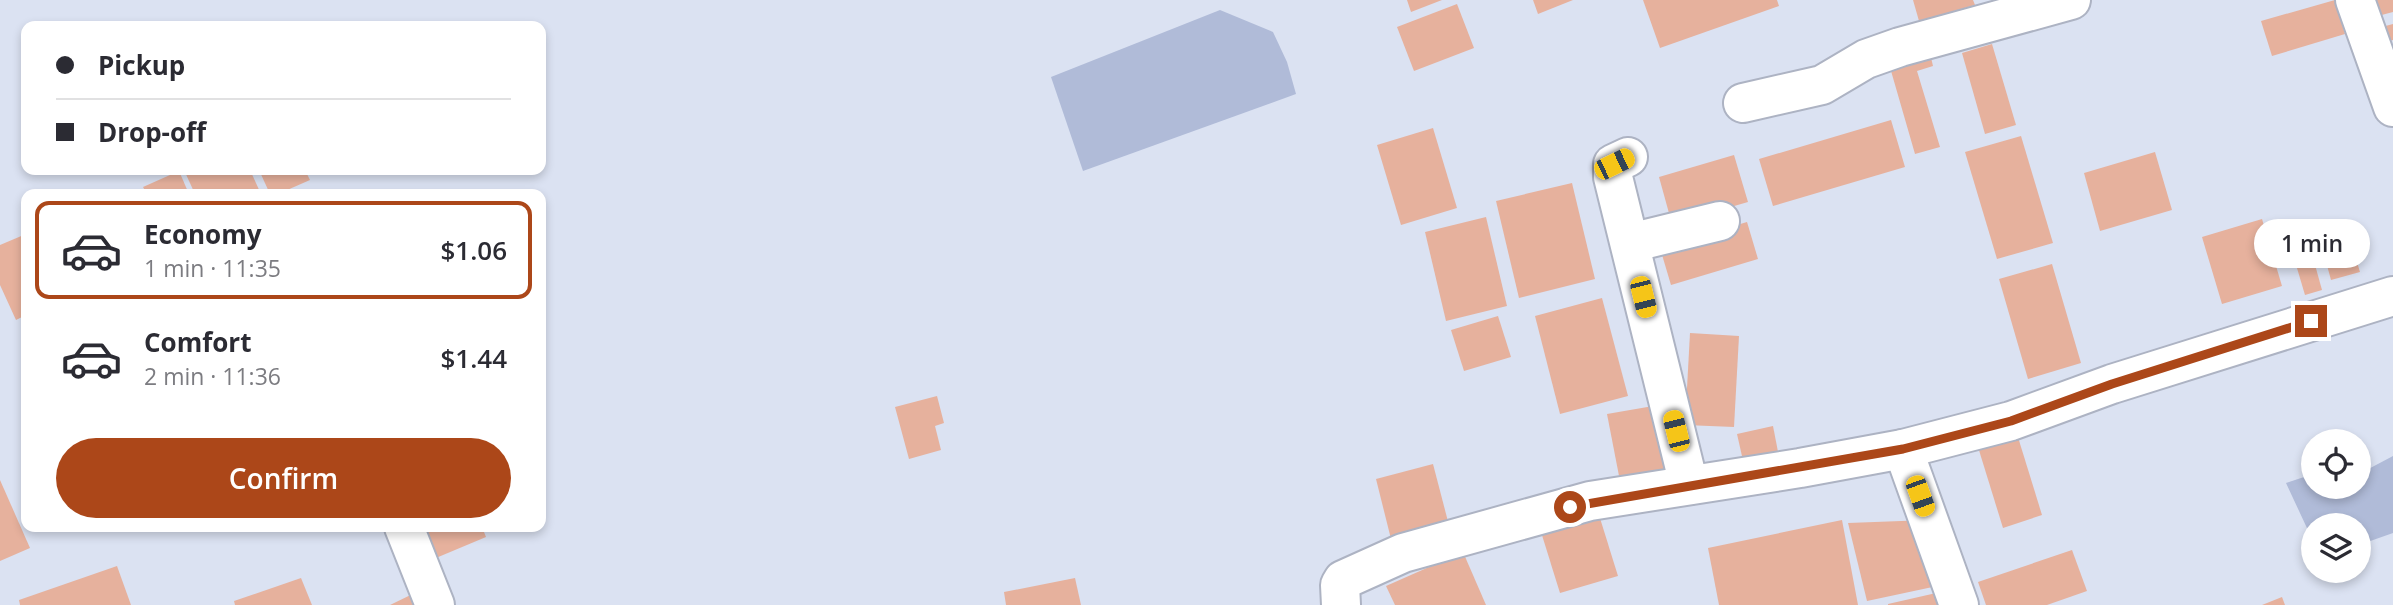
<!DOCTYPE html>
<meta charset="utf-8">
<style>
body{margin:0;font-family:"Open Sans",sans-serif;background:#f2f2f3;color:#2b2b33;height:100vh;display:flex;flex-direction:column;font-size:26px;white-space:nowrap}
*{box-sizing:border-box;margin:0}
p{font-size:23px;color:#7c7c81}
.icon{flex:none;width:38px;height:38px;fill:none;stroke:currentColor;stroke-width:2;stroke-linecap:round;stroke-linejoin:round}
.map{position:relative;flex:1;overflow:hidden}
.panel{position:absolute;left:21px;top:189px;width:525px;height:343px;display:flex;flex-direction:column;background:#fff;border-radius:14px;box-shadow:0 4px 10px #0003}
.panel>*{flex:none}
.hud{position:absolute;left:21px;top:21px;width:525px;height:154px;border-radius:14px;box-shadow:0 4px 10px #0003;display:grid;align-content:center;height:154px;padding:0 35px;background:#fff}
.tools{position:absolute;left:2301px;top:429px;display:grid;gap:14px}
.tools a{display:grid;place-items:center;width:70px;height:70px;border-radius:50%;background:#fff;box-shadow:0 4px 10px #0003;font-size:35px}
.end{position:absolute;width:32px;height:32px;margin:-16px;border:9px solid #ac4719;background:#fff;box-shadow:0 0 0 4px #fff}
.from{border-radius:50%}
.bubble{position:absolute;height:49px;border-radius:24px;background:#fff;box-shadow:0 4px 10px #0003;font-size:23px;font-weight:600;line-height:49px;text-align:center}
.car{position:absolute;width:21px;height:42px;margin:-21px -10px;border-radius:9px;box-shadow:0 0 5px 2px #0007;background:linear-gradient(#f5c518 24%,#345 0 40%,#f5c518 0 76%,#345 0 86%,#f5c518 0)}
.hud b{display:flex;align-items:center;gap:24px;height:66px;font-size:26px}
.hud b+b{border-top:2px solid #e1e1e2}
.hud i{width:18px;height:18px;background:#2b2b33}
ul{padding:12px 0 0;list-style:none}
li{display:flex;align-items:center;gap:21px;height:98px;margin:0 14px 10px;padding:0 21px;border:4px solid transparent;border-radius:14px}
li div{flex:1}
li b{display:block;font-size:26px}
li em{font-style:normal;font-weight:600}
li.selected{border-color:#ac4719}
li>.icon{width:63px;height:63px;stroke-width:1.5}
.primary-button{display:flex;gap:14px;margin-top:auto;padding:14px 35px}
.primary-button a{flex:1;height:80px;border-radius:42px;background:#ac4719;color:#fff;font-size:28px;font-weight:600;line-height:80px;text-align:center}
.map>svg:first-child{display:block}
.green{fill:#b0bbd8}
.building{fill:#e6b19d}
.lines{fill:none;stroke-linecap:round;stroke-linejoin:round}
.minor-casing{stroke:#adb3c3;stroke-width:42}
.minor{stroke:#fff;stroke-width:38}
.route{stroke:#ac4719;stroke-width:9}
</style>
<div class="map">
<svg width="2393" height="605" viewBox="0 0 2393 605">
<rect width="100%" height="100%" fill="#dbe2f2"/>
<g class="green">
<path d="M1220,10L1273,32L1287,62L1296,94L1083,171L1051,77Z"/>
<path d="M2393,456V533L2359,545V525H2314L2313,541L2286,483L2313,474L2314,486H2359V474Z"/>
</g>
<g class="building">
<path d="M1407,0H1442L1411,12Z"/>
<path d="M1533,0H1573L1538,14Z"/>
<path d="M1643,0H1777L1779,6L1660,48Z"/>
<path d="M1913,0H1973L1975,5L1919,21Z"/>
<path d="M2335,0L2345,34L2272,56L2261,21Z"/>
<path d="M2369,0H2393V12L2374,17Z"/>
<path d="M1457,4L1474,48L1414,71L1397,27Z"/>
<path d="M2393,24V40L2382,43L2378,28Z"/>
<path d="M1992,44L2016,125L1985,134L1962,53Z"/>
<path d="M1928,45L1933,66L1917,71L1940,147L1915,154L1887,57Z"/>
<path d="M1891,120L1905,167L1773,206L1759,159Z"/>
<path d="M1433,128L1457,208L1401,225L1377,145Z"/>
<path d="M2021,136L2053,243L1997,259L1965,152Z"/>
<path d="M2155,152L2172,210L2100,231L2084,173Z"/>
<path d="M1734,155L1748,202L1672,224L1659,177Z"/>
<path d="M184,170H250L261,194H195Z"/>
<path d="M259,170H305L310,180L278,194H270Z"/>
<path d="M179,171L189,194H147L143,187Z"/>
<path d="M1572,183L1595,279L1519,298L1496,201Z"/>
<path d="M1486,217L1507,306L1446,321L1425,232Z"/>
<path d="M2262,219L2282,286L2222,304L2202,237Z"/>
<path d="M1747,222L1758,259L1671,285L1660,248Z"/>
<path d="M26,234V315L16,320L0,285V245Z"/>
<path d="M2350,239L2360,272L2331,280L2322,247Z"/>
<path d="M2312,254L2322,290L2305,295L2294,258Z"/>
<path d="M2052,264L2081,363L2028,379L1999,279Z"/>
<path d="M1602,298L1628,396L1560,414L1535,316Z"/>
<path d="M1498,316L1511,357L1464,371L1451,330Z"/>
<path d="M1690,333L1739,336L1734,427L1685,425Z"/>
<path d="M937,396L944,423L935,426L941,450L909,459L895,407Z"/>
<path d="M1659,405L1671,472L1620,481L1607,414Z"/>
<path d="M1773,426L1779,457L1744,465L1737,434Z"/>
<path d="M2017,434L2042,515L2003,528L1978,447Z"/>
<path d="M1433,464L1451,533L1393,547L1376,479Z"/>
<path d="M0,480L30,548L0,561Z"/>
<path d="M1599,515L1618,576L1560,593L1541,532Z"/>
<path d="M1842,520L1858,605H1719L1708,548Z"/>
<path d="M1928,520L1942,585L1867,601L1848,523Z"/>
<path d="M409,527H482L486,537L424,563Z"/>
<path d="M2072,550L2087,591L2047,605H1986L1978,582Z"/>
<path d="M1463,552L1486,605H1395L1386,586Z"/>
<path d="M117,566L131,605H20L19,600Z"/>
<path d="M301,578L312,605H235L234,601Z"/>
<path d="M1075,578L1081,605H1006L1004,592Z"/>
<path d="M423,589L431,605H390Z"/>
<path d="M1945,591L1950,605H1888V604Z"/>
<path d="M2282,597L2285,605H2262Z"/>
</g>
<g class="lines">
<defs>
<g id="minor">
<path d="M2355,0L2393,107"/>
<path d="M1743,103L1822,85L1866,59L1900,47L2071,0"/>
<path d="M1628,157L1613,164V177L1689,485"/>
<path d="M1630,243L1720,221"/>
<path d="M1903,449L1959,605"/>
<path d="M404,527L435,605"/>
<path d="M1341,605L1340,585L1343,580L1403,553L1590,501L1800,468L1903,449L2011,421L2112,384L2393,296"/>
</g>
</defs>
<use href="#minor" class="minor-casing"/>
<use href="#minor" class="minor"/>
</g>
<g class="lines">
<path class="route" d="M1570,507L1903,449L2011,421L2112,384L2311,321"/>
</g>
</svg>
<div class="tools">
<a><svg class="icon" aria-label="locate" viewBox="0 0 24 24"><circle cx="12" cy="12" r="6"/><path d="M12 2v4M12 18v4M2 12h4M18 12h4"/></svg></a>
<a><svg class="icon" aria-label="layers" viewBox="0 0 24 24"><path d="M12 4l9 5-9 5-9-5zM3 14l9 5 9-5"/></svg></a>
</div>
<i class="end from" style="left:1570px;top:507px"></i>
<i class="end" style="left:2311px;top:321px"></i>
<div class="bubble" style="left:2254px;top:219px;width:116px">1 min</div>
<i class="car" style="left:1614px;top:164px;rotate:64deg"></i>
<i class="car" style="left:1643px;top:297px;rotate:166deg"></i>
<i class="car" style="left:1676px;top:431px;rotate:346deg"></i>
<i class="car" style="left:1920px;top:496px;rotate:160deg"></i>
<div class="hud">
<b><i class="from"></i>Pickup</b>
<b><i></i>Drop-off</b>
</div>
<section class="panel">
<ul>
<li class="selected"><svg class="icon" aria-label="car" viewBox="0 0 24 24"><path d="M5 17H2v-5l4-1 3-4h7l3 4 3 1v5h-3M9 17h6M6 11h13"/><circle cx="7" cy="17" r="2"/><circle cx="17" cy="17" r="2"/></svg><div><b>Economy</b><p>1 min · 11:35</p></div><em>$1.06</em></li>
<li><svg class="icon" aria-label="car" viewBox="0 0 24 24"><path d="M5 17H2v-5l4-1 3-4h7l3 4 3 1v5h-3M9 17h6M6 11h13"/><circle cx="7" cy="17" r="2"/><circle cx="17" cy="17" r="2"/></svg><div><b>Comfort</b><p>2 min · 11:36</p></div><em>$1.44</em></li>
</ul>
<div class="primary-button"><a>Confirm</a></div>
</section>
</div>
